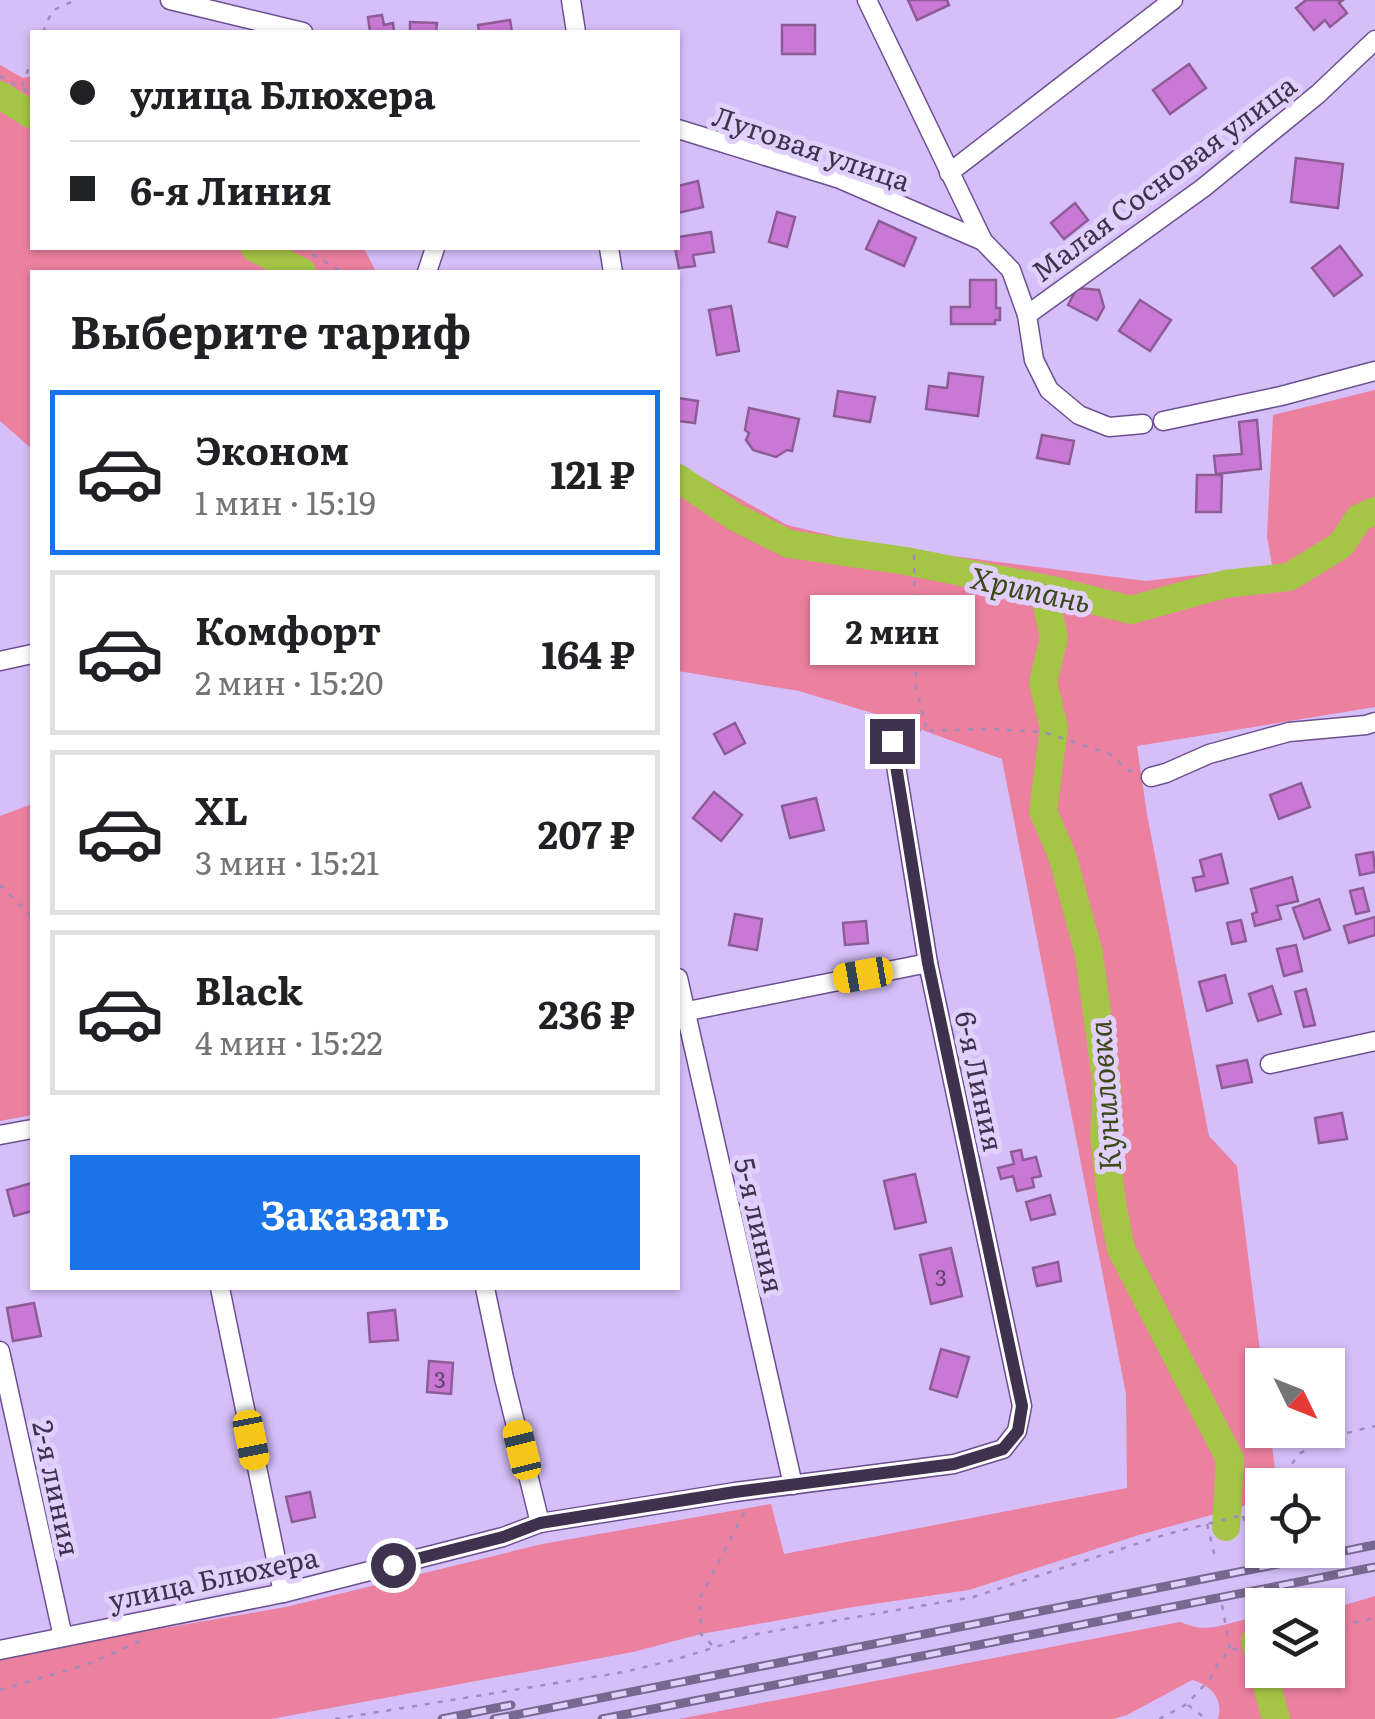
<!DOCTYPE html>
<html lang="ru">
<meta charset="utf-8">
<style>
body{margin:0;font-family:Literata,serif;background:#f6f6f6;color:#202124;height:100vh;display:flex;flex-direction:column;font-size:38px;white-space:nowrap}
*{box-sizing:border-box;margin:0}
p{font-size:32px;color:#757577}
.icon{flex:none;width:55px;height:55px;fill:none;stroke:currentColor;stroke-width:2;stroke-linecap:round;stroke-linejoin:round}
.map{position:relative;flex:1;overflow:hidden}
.side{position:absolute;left:30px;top:270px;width:650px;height:1020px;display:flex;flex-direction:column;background:#fff;border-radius:0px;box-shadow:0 2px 8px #0004}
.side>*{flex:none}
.banner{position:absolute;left:30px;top:30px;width:650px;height:220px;border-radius:0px;box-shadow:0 2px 8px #0004;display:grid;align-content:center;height:220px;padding:0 40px;background:#fff}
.needle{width:65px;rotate:133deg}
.tools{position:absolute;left:1245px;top:1348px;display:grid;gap:20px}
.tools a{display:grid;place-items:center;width:100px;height:100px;border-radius:0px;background:#fff;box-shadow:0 2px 8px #0004;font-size:50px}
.end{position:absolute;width:45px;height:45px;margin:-22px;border:12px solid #3e324f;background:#fff;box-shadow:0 0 0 5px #fff}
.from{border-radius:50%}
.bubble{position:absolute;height:70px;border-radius:0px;background:#fff;box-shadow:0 2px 8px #0004;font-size:32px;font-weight:700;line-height:70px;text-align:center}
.car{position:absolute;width:30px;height:60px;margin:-30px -15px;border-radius:12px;box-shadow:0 0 8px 2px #0007;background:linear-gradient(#f5c518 24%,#345 0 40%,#f5c518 0 76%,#345 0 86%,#f5c518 0)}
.banner b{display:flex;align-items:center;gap:35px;height:95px;font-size:38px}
.banner b+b{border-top:2px solid #e0e0e0}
.banner i{width:25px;height:25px;background:#202124}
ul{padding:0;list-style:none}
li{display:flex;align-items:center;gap:30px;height:165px;margin:0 20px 15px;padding:0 20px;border:5px solid #e0e0e0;border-radius:0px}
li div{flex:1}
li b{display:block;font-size:38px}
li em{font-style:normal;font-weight:700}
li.active{border-color:#1a73e8}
li>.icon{width:90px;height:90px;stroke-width:1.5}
h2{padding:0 40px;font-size:45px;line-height:120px}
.button{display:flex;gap:20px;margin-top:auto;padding:20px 40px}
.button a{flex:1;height:115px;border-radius:0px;background:#1a73e8;color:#fff;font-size:40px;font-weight:700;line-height:115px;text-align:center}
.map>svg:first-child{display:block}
.green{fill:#eb809f}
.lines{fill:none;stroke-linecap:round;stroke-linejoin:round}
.river{stroke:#a4c545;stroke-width:28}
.building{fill:#ca78d5;stroke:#8e5c95;stroke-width:2.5}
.minor-casing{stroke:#6c5090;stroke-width:21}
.path{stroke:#a08dbc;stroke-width:2.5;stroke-dasharray:5 8;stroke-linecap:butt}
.minor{stroke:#fff;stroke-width:18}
.rail-casing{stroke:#78678f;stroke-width:9}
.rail{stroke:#e1d0fc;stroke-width:5;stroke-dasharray:15;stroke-linecap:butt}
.route{stroke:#3e324f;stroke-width:12}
.labels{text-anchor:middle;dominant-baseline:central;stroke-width:10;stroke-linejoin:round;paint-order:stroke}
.number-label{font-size:22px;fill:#614470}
.street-label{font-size:28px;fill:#3e324f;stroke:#e1d0fc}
.water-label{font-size:30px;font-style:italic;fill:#3c4a18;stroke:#e1d0fc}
</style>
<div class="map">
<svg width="1375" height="1719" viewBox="0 0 1375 1719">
<rect width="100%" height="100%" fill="#d6bff9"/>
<g class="green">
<path d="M0,65L23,78L32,76V248H364L376,272H32V449L0,421Z"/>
<path d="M1375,390V707L1137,746L1147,814L1209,1136L1237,1166L1262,1367V1430H1270L1277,1485H1262V1501L1139,1535L969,1590L853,1607L701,1634L633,1652L271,1719H0V1659L47,1648L286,1607L542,1544L771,1504L784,1554L1127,1488L1126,1394L1002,759L889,718L799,691L678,671V464L787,525L876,546L1146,581L1272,566L1267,536L1273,415Z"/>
<path d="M32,804V1115L0,1121V816Z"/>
<path d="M1375,1596V1719H1218C1224,1699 1211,1685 1192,1680L1127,1715L1113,1719H679L1180,1622C1188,1625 1197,1628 1205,1628C1226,1627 1240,1617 1262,1619V1670H1328V1610Z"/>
</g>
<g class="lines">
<g class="river">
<path d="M0,95L32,115"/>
<path d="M255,248L302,272"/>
<path d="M678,478L735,517L789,544L906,561L1057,591L1131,610L1225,584L1289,577L1341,545L1359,518L1375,511"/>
<path d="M1057,591L1047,606L1054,638L1043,682L1054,728L1043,811L1063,858L1089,954L1107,1087L1104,1137L1112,1203L1121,1249L1230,1459L1226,1527"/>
<path d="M1255,1641L1276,1719"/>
</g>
</g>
<g class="building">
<path d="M908,0H947L949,5L917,20Z"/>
<path d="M1306,0H1343L1339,3L1347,13L1330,27L1325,20L1314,30L1296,8Z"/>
<path d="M382,15L384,25L393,23L394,32H370L368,17Z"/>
<path d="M510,20L512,32H479L478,25Z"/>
<path d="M410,22L437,23L436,32H410Z"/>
<rect x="782" y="25" width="33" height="29"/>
<path d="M1189,64L1206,88L1170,114L1153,90Z"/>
<path d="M1296,158L1343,164L1338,208L1291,202Z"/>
<path d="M698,181L703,207L678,213V186Z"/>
<path d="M1075,203L1088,220L1064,239L1051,223Z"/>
<path d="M777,212L795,217L787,247L769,242Z"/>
<path d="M879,221L916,238L904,266L866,249Z"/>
<path d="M711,232L714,252L693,255L695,266L679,268L675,248H678V237Z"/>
<path d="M1340,246L1362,275L1334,296L1312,268Z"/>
<path d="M970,280H996V308H1000V320H995V324H951V307H970Z"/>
<path d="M1077,288L1099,290L1104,307L1097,320L1068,305Z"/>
<path d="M1140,300L1171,320L1150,351L1119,331Z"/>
<path d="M731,306L739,351L717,355L709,310Z"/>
<path d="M949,373L983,377L978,416L926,409L929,386L947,388Z"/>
<path d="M838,391L875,397L870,422L834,416Z"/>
<path d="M678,398L698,401L695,423L678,421Z"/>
<path d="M749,408L799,419L792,451L787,450L776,457L753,450L746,440L749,433L745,430Z"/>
<path d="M1257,420L1261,469L1216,474L1214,456L1242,454L1239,422Z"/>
<path d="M1042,435L1074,441L1069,464L1037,458Z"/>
<path d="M1197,475H1222L1221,512H1196Z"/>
<path d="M735,723L745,743L725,754L714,734Z"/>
<path d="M1301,783L1310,807L1279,819L1270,795Z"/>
<path d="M714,792L742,815L721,841L693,818Z"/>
<path d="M816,798L824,830L790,838L782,806Z"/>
<path d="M1373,852L1375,872L1360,875L1356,855Z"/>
<path d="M1221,854L1228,883L1196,891L1193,878L1204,876L1200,860Z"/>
<path d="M1292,877L1298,901L1277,906L1281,919L1255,926L1252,914L1257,912L1251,889Z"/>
<path d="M1363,888L1369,911L1356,914L1350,891Z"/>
<path d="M1319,899L1330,930L1304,939L1293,908Z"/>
<path d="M735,914L762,919L757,950L729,945Z"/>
<path d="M1375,917V935L1349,943L1344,926Z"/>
<path d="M1241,920L1246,941L1232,944L1227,923Z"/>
<path d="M866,921L868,943L845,945L843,923Z"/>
<path d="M1296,945L1302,971L1284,976L1277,949Z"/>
<path d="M1225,975L1232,1003L1207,1011L1199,982Z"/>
<path d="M1272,986L1281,1014L1258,1021L1249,994Z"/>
<path d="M1306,989L1315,1025L1304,1027L1295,992Z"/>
<path d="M1247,1060L1252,1082L1222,1088L1217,1066Z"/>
<path d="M1342,1113L1347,1139L1319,1143L1315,1118Z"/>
<path d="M1021,1150L1023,1160L1036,1157L1041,1176L1032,1178L1034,1187L1017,1191L1013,1176L1001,1179L998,1168L1014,1164L1011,1152Z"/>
<path d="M915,1174L926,1222L895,1229L884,1181Z"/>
<path d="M32,1183V1211L14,1216L7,1190Z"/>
<path d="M1050,1195L1055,1214L1031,1220L1026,1202Z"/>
<path d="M951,1248L962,1296L931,1304L920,1255Z"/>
<path d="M1058,1262L1061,1281L1037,1286L1033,1268Z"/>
<path d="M34,1303L41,1336L13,1341L7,1308Z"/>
<path d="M395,1310L398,1340L370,1342L368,1313Z"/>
<path d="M941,1349L969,1357L957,1397L930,1389Z"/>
<path d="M429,1361L453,1363L451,1394L427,1392Z"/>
<path d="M310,1492L315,1517L292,1522L286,1497Z"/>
</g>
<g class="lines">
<defs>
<g id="minor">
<path d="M170,0L303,32"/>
<path d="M571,0L576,32"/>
<path d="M867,0L983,241L1011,270L1027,315L1034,360L1049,390L1079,415L1109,427L1143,424"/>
<path d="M678,129L840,179L983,241"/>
<path d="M949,173L1173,0"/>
<path d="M609,248L613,272"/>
<path d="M427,272L435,248"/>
<path d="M1027,315L1203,188L1318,94L1375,40"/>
<path d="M1163,421L1281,396L1375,371"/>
<path d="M0,661L32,654"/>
<path d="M1151,777L1166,773L1209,754L1289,732L1366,725L1375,722"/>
<path d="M678,978L793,1485"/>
<path d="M678,1013L928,963"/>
<path d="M1270,1064L1375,1041"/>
<path d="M0,1135L32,1129"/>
<path d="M220,1288L283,1593"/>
<path d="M485,1288L504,1378L540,1523"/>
<path d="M0,1351L63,1637"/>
<path d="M0,1650L283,1593L503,1537L540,1523L735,1492L954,1464L1003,1449L1017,1431L1022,1406L928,963L892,741"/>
</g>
</defs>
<use href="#minor" class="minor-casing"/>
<g class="path">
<path d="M43,32L52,11L75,0"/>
<path d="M0,76L32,94"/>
<path d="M22,86L32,59"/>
<path d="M301,248L343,272"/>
<path d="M914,555L916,687L926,727"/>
<path d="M903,731L992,729L1043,732L1110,754L1128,770L1135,772"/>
<path d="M0,885L32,917"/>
<path d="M1277,1485L1299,1454L1326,1438L1375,1426"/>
<path d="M1243,1516L1252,1552"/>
<path d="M1207,1524L1216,1561"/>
<path d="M1222,1605L1230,1649"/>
<path d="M1328,1628L1375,1618"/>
<path d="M712,1645L701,1634L700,1598L746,1509"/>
<path d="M0,1690L91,1663L144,1639"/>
<path d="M1188,1705L1206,1719"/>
<path d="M335,1719L624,1672L674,1660L757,1634L973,1597L1164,1535L1258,1511L1262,1504"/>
<path d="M1159,1719L1187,1704L1210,1679L1218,1663L1230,1650L1262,1643"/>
</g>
<use href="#minor" class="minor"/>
<defs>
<g id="rail">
<path d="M442,1719L511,1705"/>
<path d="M494,1719L1375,1545"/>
<path d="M602,1719L1375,1567"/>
</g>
</defs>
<use href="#rail" class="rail-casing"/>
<use href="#rail" class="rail"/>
</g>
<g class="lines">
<path class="route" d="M393,1565L503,1537L540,1523L735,1492L954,1464L1003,1449L1018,1431L1022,1406L928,963L892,741"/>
</g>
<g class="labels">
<g class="number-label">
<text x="941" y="1276">3</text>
<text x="440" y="1378">3</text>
</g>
<g class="street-label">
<text transform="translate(812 147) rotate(19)">Луговая улица</text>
<text transform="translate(1163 177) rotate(-37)">Малая Сосновая улица</text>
<text transform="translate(981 1081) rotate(78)">6-я Линия</text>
<text transform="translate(761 1225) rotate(77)">5-я линия</text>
<text transform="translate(58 1488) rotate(78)">2-я линия</text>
<text transform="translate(213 1577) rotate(-12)">улица Блюхера</text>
</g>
<g class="water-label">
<text transform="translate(1031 588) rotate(12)">Хрипань</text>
<text transform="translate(1103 1096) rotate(-94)">Куниловка</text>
</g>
</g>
</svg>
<div class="tools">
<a><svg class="needle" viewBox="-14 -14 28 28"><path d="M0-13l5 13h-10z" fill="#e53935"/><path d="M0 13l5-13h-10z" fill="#757577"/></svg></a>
<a><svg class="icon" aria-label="locate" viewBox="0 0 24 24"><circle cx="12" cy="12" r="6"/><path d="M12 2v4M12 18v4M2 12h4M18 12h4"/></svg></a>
<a><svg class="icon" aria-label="layers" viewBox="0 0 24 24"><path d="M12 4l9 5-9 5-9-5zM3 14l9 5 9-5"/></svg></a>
</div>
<i class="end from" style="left:393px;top:1565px"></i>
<i class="end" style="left:892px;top:741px"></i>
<div class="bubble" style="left:810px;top:595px;width:165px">2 мин</div>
<i class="car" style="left:863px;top:975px;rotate:260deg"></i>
<i class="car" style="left:251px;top:1440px;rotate:169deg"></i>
<i class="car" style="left:522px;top:1450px;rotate:346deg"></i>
<div class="banner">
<b><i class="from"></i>улица Блюхера</b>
<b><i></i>6-я Линия</b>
</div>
<section class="side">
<h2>Выберите тариф</h2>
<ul>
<li class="active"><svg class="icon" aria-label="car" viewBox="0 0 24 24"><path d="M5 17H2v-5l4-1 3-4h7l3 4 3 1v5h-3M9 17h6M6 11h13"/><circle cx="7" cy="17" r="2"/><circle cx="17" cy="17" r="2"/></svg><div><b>Эконом</b><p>1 мин · 15:19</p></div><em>121 ₽</em></li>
<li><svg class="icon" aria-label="car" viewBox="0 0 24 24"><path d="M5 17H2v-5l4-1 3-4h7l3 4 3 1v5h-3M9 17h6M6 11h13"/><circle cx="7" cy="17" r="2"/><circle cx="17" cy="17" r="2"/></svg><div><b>Комфорт</b><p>2 мин · 15:20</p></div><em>164 ₽</em></li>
<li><svg class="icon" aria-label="car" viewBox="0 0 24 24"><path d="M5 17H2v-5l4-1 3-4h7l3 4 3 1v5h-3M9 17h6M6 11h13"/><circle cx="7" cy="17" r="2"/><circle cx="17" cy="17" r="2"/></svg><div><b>XL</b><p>3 мин · 15:21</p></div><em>207 ₽</em></li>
<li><svg class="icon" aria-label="car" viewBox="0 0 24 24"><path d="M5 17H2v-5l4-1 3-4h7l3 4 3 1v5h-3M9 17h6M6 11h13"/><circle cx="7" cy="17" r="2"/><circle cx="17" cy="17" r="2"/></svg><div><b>Black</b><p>4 мин · 15:22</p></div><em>236 ₽</em></li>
</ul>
<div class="button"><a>Заказать</a></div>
</section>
</div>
